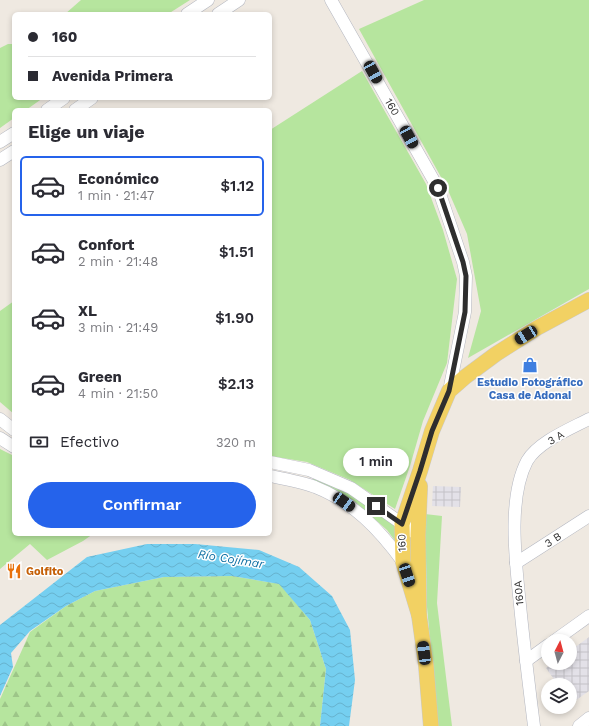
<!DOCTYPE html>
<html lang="es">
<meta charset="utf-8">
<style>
body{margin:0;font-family:"Work Sans",sans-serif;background:#f7f7f7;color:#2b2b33;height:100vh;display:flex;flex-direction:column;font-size:15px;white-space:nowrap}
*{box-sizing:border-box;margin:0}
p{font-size:13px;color:#7c7c81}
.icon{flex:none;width:22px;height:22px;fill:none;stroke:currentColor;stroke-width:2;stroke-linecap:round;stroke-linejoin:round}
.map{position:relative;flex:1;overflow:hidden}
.sheet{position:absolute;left:12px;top:108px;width:260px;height:428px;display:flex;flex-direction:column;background:#fff;border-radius:6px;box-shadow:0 2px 6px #0003}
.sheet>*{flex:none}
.guide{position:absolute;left:12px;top:12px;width:260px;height:88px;border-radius:6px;box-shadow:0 2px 6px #0003;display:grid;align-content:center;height:88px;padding:0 16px;background:#fff}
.needle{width:26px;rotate:6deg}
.controls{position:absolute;left:541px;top:634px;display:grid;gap:8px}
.controls a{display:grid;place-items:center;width:36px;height:36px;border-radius:50%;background:#fff;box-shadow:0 2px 6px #0003;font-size:20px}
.end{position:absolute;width:18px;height:18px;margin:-9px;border:5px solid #2e2e2e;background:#fff;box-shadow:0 0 0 2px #fff}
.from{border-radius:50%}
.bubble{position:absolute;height:28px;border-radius:14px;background:#fff;box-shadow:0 2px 6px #0003;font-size:13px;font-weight:600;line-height:28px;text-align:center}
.car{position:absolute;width:12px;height:24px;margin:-12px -6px;border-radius:5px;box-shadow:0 0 3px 1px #0007;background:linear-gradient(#222 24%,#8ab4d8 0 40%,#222 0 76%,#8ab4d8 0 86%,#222 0)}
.guide b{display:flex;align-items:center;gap:14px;height:38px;font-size:15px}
.guide b+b{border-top:1px solid #e1e1e2}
.guide i{width:10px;height:10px;background:#2b2b33}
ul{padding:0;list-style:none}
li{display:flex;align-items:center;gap:12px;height:60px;margin:0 8px 6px;padding:0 8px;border:2px solid transparent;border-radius:6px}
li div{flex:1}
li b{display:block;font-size:15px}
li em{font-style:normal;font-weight:600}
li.on{border-color:#2563eb}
li>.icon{width:36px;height:36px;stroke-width:1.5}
h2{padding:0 16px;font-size:18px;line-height:48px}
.pay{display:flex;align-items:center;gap:10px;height:44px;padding:0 16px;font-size:15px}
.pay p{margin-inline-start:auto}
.button{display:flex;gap:8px;margin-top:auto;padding:8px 16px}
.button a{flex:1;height:46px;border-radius:24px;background:#2563eb;color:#fff;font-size:16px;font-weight:600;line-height:46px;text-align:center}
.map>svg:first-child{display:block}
.industrial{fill:url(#industrial-grid)}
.grass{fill:#b6e59e}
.forest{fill:url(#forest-firs)}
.water{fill:url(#water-waves)}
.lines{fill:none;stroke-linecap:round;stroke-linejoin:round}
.minor-casing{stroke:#b4b7c1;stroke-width:13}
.major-casing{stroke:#c9c9c9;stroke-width:16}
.minor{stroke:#fff;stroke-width:12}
.major{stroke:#f2d163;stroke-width:15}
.route{stroke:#2e2e2e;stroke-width:5}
.labels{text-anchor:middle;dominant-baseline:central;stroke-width:3;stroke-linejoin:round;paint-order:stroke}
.street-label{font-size:11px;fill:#2e2e2e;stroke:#fff}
.shop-label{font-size:11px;font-weight:bold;fill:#366cbe;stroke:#fff}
.food-label{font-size:11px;font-weight:bold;fill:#c56008;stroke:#fff;text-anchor:start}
.water-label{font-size:12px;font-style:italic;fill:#0d6fa3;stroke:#fff}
</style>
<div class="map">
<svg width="589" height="726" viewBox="0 0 589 726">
<defs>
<pattern id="industrial-grid" width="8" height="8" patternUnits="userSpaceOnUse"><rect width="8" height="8" fill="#e3e1e8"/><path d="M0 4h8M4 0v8" fill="none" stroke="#c3c1c7"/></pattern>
<pattern id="forest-firs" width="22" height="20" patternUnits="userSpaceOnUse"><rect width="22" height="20" fill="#b6e59e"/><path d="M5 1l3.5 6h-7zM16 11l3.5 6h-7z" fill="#9dc588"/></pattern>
<pattern id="water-waves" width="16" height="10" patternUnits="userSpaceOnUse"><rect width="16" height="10" fill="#75cff0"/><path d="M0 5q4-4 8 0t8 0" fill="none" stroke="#66b2ce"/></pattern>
</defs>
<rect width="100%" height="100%" fill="#efe9e1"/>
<g class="industrial">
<path d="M433,486L461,487L460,507L432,506Z"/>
<path d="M589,637V691L572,703L570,700V685H558L546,668L553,663H570V651Z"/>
</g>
<g class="grass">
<path d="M81,0H190L168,14H65Z"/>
<path d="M424,0H589V289L468,358L481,311L467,234L447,188L359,29Z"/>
<path d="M8,44H14V98H43L26,110H14V118L0,128V48Z"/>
<path d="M362,71L426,184L443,230L457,279L447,363L423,421L410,466L395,509L350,480L307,462L270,456V130Z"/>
<path d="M14,301V414L0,402V311Z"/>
<path d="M0,449L14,456V534H93L83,541L47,560L30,544L0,569Z"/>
<path d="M314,476L357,497L397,526L399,546L387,530L353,500L313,481Z"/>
<path d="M425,514L442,516L437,603L452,726H438L427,607Z"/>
</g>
<path class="forest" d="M232,576L280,584L310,620L326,669L320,726H0V699L30,632L66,606L95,591L164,577Z"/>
<path class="water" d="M147,544H195L259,550L299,567L332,596L350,630L355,680L349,726H320L326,669L310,620L279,584L232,576L164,577L95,591L66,606L30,631L11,653L13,667L0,696V625L87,557Z"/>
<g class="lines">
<defs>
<g id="minor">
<path d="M331,0L438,188L463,262L466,276L465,312L449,391"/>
<path d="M187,14L208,0"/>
<path d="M218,14L239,0"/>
<path d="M47,110L64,98"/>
<path d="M75,110L92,98"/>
<path d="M0,142L14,133"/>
<path d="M0,160L14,151"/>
<path d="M0,419L14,430"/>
<path d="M0,438L14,447"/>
<path d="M270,462L309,470L351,488L418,535"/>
<path d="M270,476C285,479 301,482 315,487C353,502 379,529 403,562"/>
<path d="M516,563L589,516"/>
<path d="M554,641L589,616"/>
<path d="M526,661L548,645"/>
<path d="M534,726C529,686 524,646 520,605C516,564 507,499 527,461C538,442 570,429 589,419"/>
<path d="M579,726L589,718"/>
</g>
<g id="major">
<path d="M420,486L418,535L419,615L426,665L431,726"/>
<path d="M419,615L403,562L402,524L420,471L432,431L449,391L465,377L496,354L537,328L589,300"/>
</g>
</defs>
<use href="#minor" class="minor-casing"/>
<use href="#major" class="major-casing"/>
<use href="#minor" class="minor"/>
<use href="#major" class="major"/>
</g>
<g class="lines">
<path class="route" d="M376,506L402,524L420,471L432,431L449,391L465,312L466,276L463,262L438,188"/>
</g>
<defs>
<symbol id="shop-bare" viewBox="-9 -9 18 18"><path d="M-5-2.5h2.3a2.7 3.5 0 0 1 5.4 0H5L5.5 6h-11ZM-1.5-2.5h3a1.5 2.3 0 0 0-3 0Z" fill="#3f7fe0" stroke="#fff" stroke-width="2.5" paint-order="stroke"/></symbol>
<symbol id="restaurant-bare" viewBox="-9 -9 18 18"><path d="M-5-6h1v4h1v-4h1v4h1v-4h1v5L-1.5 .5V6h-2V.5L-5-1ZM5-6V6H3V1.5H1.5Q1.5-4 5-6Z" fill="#e8710a" stroke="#fff" stroke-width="2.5" paint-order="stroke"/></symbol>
</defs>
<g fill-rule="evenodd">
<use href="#shop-bare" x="519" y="354" width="22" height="22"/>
<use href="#restaurant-bare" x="3" y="560" width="22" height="22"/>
</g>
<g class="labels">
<g class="street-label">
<text transform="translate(392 107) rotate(61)">160</text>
<text transform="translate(556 438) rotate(-31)">3 A</text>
<text transform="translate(553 540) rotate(-33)">3 B</text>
<text transform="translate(402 543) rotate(-91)">160</text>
<text transform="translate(519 593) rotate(-95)">160A</text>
</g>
<g class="shop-label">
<text x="530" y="382">Estudio Fotográfico<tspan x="530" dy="13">Casa de Adonai</tspan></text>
</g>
<g class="food-label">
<text x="26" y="571">Golfito</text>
</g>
<g class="water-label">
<text transform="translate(231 559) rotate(9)">Río Cojímar</text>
</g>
</g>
</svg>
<div class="controls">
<a><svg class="needle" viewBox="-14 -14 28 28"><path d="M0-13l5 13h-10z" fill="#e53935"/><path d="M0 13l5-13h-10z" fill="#7c7c81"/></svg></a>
<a><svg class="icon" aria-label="layers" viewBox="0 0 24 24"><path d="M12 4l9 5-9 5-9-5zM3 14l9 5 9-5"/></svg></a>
</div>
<i class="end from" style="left:438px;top:188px"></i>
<i class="end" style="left:376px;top:506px"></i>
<div class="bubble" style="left:343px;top:448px;width:66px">1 min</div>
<i class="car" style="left:373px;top:72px;rotate:151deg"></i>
<i class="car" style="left:409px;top:137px;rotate:151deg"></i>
<i class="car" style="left:526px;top:335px;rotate:239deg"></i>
<i class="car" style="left:344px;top:502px;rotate:125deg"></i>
<i class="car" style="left:407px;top:575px;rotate:162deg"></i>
<i class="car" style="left:424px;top:653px;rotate:353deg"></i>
<div class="guide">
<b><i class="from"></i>160</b>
<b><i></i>Avenida Primera</b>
</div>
<section class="sheet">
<h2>Elige un viaje</h2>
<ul>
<li class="on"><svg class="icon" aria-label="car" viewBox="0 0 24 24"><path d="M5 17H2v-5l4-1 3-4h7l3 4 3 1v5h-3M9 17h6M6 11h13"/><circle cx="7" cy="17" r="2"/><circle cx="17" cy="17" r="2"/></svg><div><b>Económico</b><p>1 min · 21:47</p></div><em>$1.12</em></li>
<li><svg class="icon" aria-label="car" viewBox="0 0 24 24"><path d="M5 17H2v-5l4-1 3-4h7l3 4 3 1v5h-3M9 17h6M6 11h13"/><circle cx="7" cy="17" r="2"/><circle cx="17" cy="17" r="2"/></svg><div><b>Confort</b><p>2 min · 21:48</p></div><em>$1.51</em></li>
<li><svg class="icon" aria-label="car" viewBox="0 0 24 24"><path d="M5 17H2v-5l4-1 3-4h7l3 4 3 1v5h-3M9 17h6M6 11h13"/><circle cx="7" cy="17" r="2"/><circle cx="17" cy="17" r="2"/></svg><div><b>XL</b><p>3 min · 21:49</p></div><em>$1.90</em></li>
<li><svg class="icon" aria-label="car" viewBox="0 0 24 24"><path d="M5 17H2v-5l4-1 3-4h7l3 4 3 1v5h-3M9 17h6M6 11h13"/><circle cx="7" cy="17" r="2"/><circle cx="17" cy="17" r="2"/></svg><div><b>Green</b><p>4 min · 21:50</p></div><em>$2.13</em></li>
</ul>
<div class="pay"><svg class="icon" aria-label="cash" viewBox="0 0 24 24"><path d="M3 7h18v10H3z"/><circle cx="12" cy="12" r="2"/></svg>Efectivo<p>320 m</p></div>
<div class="button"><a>Confirmar</a></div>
</section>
</div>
